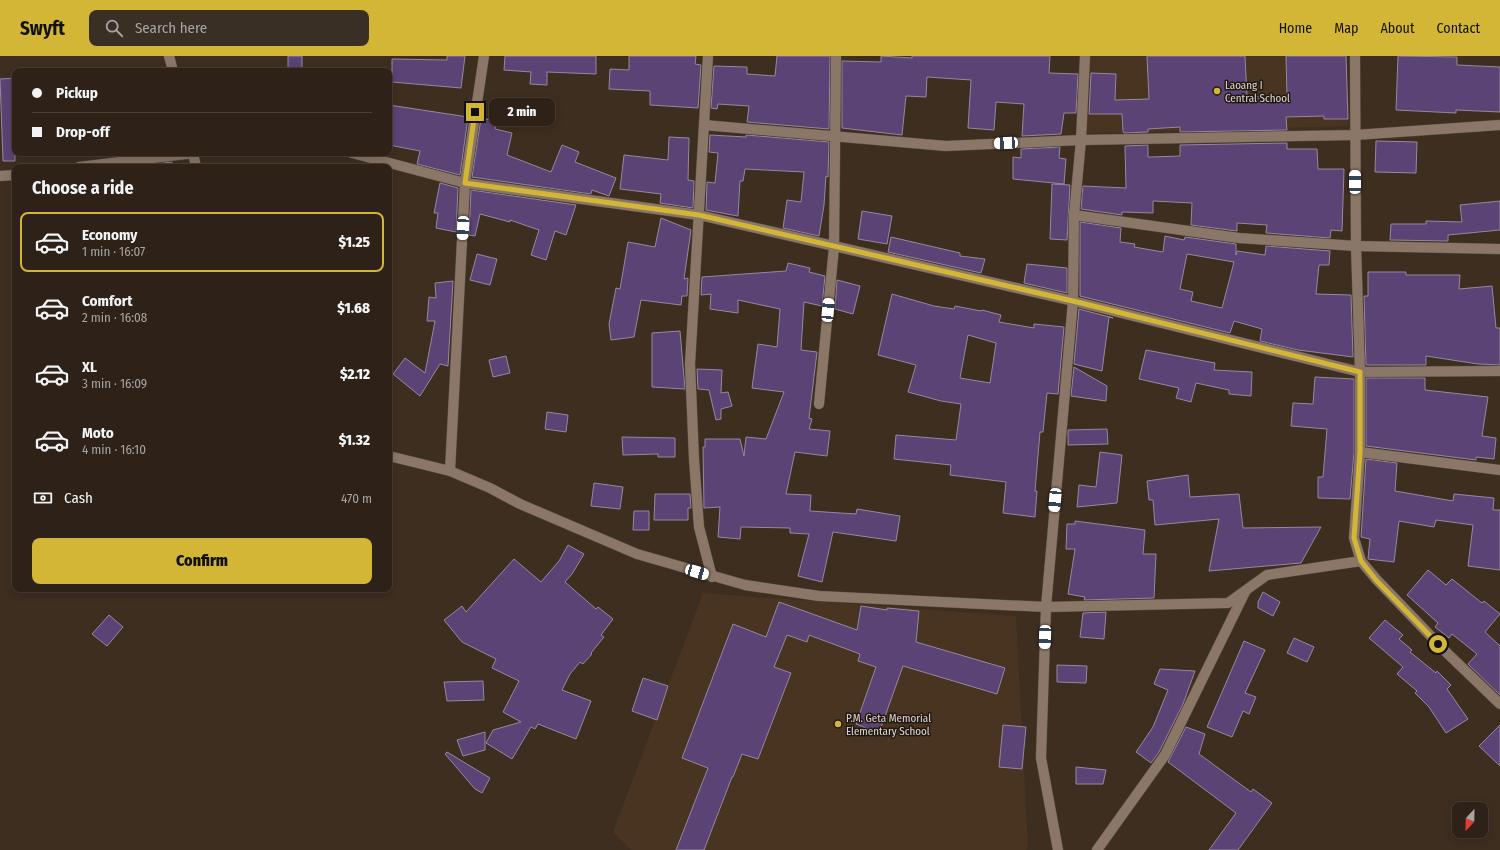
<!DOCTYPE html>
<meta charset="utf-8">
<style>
body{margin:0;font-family:"Fira Sans Condensed",sans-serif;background:#3a2f25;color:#f1f3f6;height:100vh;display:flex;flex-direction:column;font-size:15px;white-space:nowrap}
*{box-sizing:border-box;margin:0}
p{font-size:13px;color:#a7a4a2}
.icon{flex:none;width:22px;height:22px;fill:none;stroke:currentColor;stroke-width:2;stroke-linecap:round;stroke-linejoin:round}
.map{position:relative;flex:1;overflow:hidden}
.side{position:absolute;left:12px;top:108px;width:380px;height:428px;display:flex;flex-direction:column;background:#2e2218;border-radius:8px;box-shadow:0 2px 10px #0003,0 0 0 1px #493f37}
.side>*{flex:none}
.banner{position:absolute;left:12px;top:12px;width:380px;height:88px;border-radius:8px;box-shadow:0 2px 10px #0003,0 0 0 1px #493f37;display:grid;align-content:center;height:88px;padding:0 20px;background:#2e2218}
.needle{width:26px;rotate:202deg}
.controls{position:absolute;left:1452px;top:746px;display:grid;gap:8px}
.controls a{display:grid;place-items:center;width:36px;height:36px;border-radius:8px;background:#2e2218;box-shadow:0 2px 10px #0003,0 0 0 1px #493f37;font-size:20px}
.end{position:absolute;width:18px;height:18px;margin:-9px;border:5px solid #d3b635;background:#111;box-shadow:0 0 0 2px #111}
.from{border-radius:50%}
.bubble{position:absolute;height:28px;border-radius:8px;background:#2e2218;box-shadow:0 2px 10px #0003,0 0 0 1px #493f37;font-size:13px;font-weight:800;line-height:28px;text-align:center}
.car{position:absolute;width:12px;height:24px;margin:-12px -6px;border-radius:5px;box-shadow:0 0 3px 1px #0007;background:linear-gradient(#fff 24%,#345 0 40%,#fff 0 76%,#345 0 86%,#fff 0)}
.banner b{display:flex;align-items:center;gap:14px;height:38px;font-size:15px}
.banner b+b{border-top:1px solid #493f37}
.banner i{width:10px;height:10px;background:#f1f3f6}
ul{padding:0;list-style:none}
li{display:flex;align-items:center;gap:12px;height:60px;margin:0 8px 6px;padding:0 12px;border:2px solid transparent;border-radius:8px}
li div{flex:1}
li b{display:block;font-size:15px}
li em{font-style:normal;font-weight:800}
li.on{border-color:#d3b635}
li>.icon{width:36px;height:36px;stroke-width:1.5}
h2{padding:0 20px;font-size:18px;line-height:48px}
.pay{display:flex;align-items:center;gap:10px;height:44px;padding:0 20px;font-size:15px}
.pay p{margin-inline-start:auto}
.primary-button{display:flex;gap:8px;margin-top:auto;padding:8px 20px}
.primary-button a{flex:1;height:46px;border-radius:8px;background:#d3b635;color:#111;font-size:16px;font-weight:800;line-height:46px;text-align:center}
header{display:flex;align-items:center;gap:24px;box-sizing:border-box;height:56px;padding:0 20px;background:#d3b635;color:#111}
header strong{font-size:19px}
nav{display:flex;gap:22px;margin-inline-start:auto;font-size:14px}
.search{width:280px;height:36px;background:#3a2f25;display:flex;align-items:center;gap:10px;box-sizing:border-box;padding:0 14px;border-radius:8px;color:#a7a4a2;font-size:15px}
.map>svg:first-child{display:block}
.built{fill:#493321}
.building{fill:#5c4375;stroke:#93899f;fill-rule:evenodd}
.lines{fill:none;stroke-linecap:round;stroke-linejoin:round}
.minor-casing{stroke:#594b40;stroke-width:11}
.tertiary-casing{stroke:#594b40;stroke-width:11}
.minor{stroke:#8a7767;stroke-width:10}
.tertiary{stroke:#8a7767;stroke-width:10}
.route{stroke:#d3b635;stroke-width:5}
.poi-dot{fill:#d3b635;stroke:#201812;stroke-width:1.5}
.labels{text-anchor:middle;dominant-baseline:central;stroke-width:3;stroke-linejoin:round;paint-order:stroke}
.poi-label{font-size:11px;fill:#e0d5cd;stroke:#201812;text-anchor:start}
</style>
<header>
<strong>Swyft</strong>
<div class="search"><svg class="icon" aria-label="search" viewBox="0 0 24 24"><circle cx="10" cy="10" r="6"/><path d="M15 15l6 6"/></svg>Search here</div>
<nav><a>Home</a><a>Map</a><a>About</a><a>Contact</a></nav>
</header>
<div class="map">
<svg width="1500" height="794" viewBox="0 0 1500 794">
<rect width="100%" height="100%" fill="#3e2e20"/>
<g class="built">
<path d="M1087,0H1347L1348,70L1085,78Z"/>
<path d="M703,537L1016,560L1028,791L1026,794H631L613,776Z"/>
</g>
<g class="building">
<rect x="288" y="0" width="14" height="15"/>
<path d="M447,0H465L461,32L392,26V3L447,4Z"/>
<path d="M505,0H596V18L547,16V29L530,28L531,16L504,14Z"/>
<path d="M629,0H696L695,8L701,9L698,52L650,49V35L609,33L610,13L629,14Z"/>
<path d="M777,0H830L829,73L747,66L749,50L718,48L717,53L711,52L714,10L747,11V18L775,20Z"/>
<path d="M881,0L912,2V0H1050L1049,17L1078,18L1076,57H1064L1061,78L1022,80L1024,48L996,46L994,74L968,72L971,24L927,21L926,41L906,40L902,79L842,72V5L881,6Z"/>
<path d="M1147,0H1245L1247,41L1287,40L1286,0H1346L1348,63H1324V60L1286,61L1287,74L1180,76V71L1148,73V76L1124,77L1123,75L1122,58H1089L1091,17L1116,18L1115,44L1149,43Z"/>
<path d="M1398,0L1457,1V9L1500,11V56L1456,54V57L1396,54Z"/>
<path d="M15,22V105H3L0,23Z"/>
<path d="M389,49L468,61L460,119L417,108L420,95L389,89Z"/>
<path d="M481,62L496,65L495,73L512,77L507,99L551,116L562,89L579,96L575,106L616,122L609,140L592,134L591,138L472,121Z"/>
<path d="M710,79L746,81V79L829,86L828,121L826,120L824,149L819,180L783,172L787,144L801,146L804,116L745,113L743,125H740L738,160L706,154L707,126L715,127L718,97L709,96Z"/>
<path d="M669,81L689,82L688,124L694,125L693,152L660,147L661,138L620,133L624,99L668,104Z"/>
<path d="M1376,85L1417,86L1416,117L1375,116Z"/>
<path d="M1287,87V93H1317L1318,113H1344L1342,175L1331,174L1330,182L1266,177L1267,169L1237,167V175L1191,169L1192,147L1153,145V157L1122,156V159L1081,153L1083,130L1126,132L1125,90L1148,89V101H1151L1180,100V89Z"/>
<path d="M1060,91L1059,102L1066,103L1064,128L1013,123V101L1021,102V93Z"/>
<path d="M172,106V111H133Z"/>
<path d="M440,127L458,132L456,176L436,172L438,157H434Z"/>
<path d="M1052,128L1070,129L1067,184L1050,183Z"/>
<path d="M471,134L576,149L566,179L555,175L546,204L531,199L539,174L510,164V166L480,158L475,180L469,179Z"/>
<path d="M1500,145V174L1448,179V185L1390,184L1391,168H1426V165L1462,166L1460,149Z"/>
<path d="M862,155L892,160L887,188L858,183Z"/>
<path d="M661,162L691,174L684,223L688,222L687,240H682L681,249L641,244L634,281L611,284L609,268L616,232L620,233L628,186L655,191Z"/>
<path d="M1080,166L1121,172L1120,186L1135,188L1134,191L1163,196L1165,180L1184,184L1185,181L1236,188V199L1237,195L1265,199L1266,190L1330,195L1329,209H1319L1316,238L1351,239L1353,301L1298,294L1260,285L1262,273L1234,265L1230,277L1080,240ZM1187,198L1234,206L1222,252L1191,245L1193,236L1180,233Z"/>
<path d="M891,181L960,197V200L985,203L981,217L888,196Z"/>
<path d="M477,198L497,203L490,229L470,224Z"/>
<path d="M788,207L810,212L809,216L825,220L822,250L804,246L801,294L817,296L809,362L812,363L809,373L830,375L827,400L795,396L786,438L811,439L810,455L856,458L857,453L900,460L896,485L833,476L822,526L798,520L809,478L790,477V472L741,471L740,483L718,481L720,451L704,452L703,391H705V383H740L744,400L746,381L766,383L784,336L752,332L758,288L777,291L780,253L738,244V257L710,253L711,238L701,239L702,221L786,215Z"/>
<path d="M1027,208L1067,212V237L1024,227Z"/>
<path d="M1368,216H1406V219H1460L1459,233L1492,230L1496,272H1500V309L1478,308L1426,300V309H1366L1364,240H1368Z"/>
<path d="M837,224L860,230L853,258L835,253Z"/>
<path d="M453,225L448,310L440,308L420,340L393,318L405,302L425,317L435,265H427L429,241L436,242L435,227Z"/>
<path d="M892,238L934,250L954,253L955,250L981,255L982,254L1001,259L999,266L1034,272V268L1064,271L1058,338L1047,337L1043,376H1040L1035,435H1037L1035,461L1003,457L1006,426L950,419L951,409L894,403L896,379L956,384L961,348L941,345L908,336L916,309L878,299ZM968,279L996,287L990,327L960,322Z"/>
<path d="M1079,253L1113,262L1109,261L1102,315L1074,308Z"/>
<path d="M680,275L685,333L652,331V277Z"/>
<path d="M1146,294L1215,307L1214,314L1252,316L1251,340L1229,338V334L1196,327L1191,346L1176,342L1179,332L1139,323Z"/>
<path d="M506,300L510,317L493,321L489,304Z"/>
<path d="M1074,311L1107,330L1106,345L1071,340Z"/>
<path d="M697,313L722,314L721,337L728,336L732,350L721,353V363L716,364L709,334L698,333Z"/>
<path d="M1315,321L1354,323V396L1350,443L1318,442V421H1323L1327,373L1291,370L1293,347L1313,348Z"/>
<path d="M1366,322H1425V334L1488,341L1482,380L1496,382L1494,403L1476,401V404L1366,390Z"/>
<path d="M547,356L568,359L566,376L545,373Z"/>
<path d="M1107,373L1108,388L1068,389V374Z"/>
<path d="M622,381L675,382V401H658V398L623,399Z"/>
<path d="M1100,396L1122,399L1117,447L1077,451L1079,429L1096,431Z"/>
<path d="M1366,403L1397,407L1395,435L1453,445L1454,438L1494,442L1493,454H1500V514L1468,510L1473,469L1436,464L1434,471L1399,465L1394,506L1368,503L1370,483L1361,481Z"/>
<path d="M1188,419L1190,441L1239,438L1243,472L1321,471L1301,507L1209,515L1219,463L1155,469L1153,444H1149L1147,425Z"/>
<path d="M594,427L623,431L620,453L591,450Z"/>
<path d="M655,438H690L691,452H688V464H654Z"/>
<path d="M634,455H649V474H633Z"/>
<path d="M1075,465L1145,474L1143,498H1156L1154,542L1084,544L1085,541L1068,538L1075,493H1066L1067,468H1075Z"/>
<path d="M568,489L584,498L572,518L565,526L596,553L598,551L613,563L601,579L604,581L591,597L592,598L583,608L580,606L570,618L562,634L591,645L576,683L538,668L535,673L531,671L512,703L486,687L493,674L521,666L503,656L519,625L492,612L496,603L462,586L444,564L462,550L466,556L514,503L541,526L559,505Z"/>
<path d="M1428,514L1446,529L1452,523L1482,547L1484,545L1500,558L1485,576L1500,590V639L1468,608L1477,598L1452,578L1449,582L1435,571L1438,567L1407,539Z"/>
<path d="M1263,536L1280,546L1273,560L1258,552V546Z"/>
<path d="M779,546L857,574L861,550L887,554V552L919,555L916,586L1005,612L997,638L903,610L879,677L856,668L876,611L858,605L860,598L809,579L807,586L787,579L774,611L791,617L758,703L742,698L733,721H732L704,794H676L708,712L682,702L733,568L766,581Z"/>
<path d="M1106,556L1104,583L1080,581L1083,557Z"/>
<path d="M109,559L123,571L107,590L92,578Z"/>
<path d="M1385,564L1403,579L1399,583L1412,594L1410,596L1436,617L1437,615L1451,629L1447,633L1468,663L1446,677L1429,651L1415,637L1417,635L1397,618L1403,611L1369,582Z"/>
<path d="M1294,582L1314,591L1307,606L1287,597Z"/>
<path d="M1244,585L1265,594L1245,637L1256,641L1249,658L1243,655L1232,681L1207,671Z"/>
<path d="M1057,609L1087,610L1086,627L1057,626Z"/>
<path d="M1160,613L1195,615L1183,648L1159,696L1151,707L1136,696L1153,671L1168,634L1154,628Z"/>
<path d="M643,622L668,630L657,664L632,655Z"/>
<path d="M483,625L484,644L447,645L444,626Z"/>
<path d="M1003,669L1026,671L1022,713L999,711Z"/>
<path d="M1500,669V710L1479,690Z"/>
<path d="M1186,671L1205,678L1199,698L1251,736L1253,733L1272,747L1238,794H1209L1236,757L1168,706Z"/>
<path d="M485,676V694L463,700L457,684Z"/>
<path d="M447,696L490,722L482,737L475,733L445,698Z"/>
<path d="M1076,711L1106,714L1103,728H1076Z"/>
</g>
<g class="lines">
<defs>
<g id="minor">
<path d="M169,0L173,15"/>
<path d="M708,0L690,308L694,403L699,471L712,521"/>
<path d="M704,69L946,90L1081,84L1355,79L1500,69"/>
<path d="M193,97L196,111"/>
<path d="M352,97L465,127L699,159L1073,245L1360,316L1500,315"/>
<path d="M79,111L194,97"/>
<path d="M0,120L15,119"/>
<path d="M1074,159L1239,182L1356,190L1500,193"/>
<path d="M819,348L834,191L836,0"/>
<path d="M1360,396L1500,414"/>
<path d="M389,400L450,415L490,432L520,448L637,498L745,529L819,540L1046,551L1228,547L1267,519L1361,505"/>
<path d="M450,415L465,127L484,0"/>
<path d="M1058,794L1041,702L1046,551L1073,245L1074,159L1081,84L1085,0"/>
<path d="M1097,794L1165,699L1245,536"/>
</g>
<path id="tertiary" d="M1355,0L1356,190L1360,316V396L1354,482L1361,505L1376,523L1448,598L1500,648"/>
</defs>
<use href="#minor" class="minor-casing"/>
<use href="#tertiary" class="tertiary-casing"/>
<use href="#minor" class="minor"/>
<use href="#tertiary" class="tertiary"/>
</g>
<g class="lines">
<path class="route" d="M475,56L465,127L699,159L1073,245L1360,316V396L1354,482L1361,505L1376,524L1438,588"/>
</g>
<g class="poi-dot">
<circle cx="1217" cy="35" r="4"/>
<circle cx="838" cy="668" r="4"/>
</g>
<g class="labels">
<g class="poi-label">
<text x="1225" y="29">Laoang I<tspan x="1225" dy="13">Central School</tspan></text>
<text x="846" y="662">P.M. Geta Memorial<tspan x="846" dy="13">Elementary School</tspan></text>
</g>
</g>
</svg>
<div class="controls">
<a><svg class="needle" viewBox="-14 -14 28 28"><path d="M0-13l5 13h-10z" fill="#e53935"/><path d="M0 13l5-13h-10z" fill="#a7a4a2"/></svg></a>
</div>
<i class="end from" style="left:1438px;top:588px"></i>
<i class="end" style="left:475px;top:56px"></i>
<div class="bubble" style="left:489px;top:42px;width:66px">2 min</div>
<i class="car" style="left:1006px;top:87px;rotate:267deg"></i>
<i class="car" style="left:1355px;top:126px;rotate:0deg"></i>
<i class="car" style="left:463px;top:172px;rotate:183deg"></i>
<i class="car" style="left:828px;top:254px;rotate:5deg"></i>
<i class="car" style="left:1055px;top:444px;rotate:185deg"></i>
<i class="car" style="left:697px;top:516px;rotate:106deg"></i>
<i class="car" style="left:1045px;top:581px;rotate:182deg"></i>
<div class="banner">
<b><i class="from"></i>Pickup</b>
<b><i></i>Drop-off</b>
</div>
<section class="side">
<h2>Choose a ride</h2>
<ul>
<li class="on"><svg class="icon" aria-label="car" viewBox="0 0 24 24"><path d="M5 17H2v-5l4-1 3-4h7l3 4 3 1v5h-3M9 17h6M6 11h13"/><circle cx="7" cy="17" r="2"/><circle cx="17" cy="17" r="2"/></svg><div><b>Economy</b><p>1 min · 16:07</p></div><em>$1.25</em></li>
<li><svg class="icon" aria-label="car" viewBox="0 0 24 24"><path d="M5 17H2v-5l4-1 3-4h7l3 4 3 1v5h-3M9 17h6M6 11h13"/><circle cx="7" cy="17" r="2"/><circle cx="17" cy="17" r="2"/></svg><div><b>Comfort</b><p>2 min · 16:08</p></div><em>$1.68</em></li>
<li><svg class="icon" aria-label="car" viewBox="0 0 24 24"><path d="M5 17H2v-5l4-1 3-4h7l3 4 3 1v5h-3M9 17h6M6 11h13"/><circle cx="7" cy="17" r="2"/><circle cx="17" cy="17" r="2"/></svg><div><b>XL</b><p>3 min · 16:09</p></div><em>$2.12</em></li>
<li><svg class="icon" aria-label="car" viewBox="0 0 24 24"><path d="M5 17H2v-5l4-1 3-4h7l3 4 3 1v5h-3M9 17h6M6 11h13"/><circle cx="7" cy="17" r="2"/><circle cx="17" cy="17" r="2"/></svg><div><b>Moto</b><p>4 min · 16:10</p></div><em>$1.32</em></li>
</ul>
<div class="pay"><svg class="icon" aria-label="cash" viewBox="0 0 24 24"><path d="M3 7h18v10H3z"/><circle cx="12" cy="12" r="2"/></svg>Cash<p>470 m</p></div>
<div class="primary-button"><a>Confirm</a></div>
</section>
</div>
